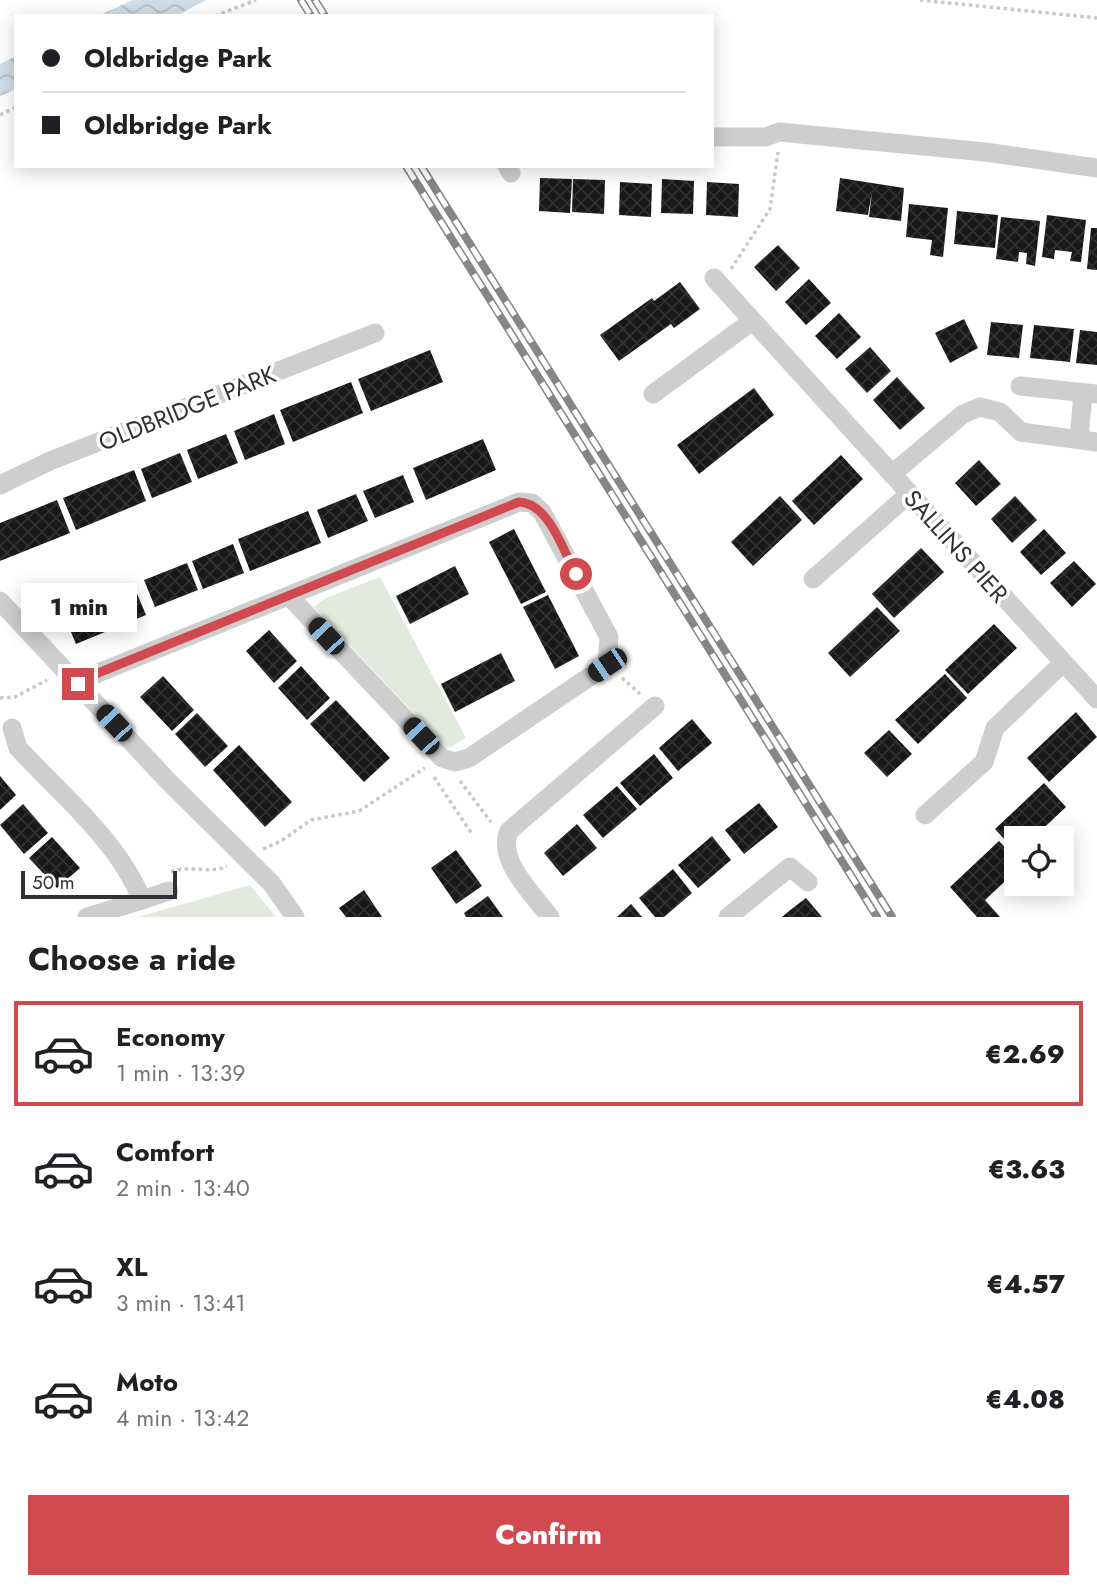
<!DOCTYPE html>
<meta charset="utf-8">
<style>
body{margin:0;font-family:Jost,sans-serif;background:#f6f6f6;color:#202124;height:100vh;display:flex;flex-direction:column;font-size:26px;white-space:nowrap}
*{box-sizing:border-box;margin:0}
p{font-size:23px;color:#757577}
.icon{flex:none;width:38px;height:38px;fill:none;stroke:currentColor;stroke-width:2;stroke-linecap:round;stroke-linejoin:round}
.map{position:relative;height:917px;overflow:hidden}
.drawer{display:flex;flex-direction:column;background:#fff;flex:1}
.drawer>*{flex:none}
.hud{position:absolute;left:14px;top:14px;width:700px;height:154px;border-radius:0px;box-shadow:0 4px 18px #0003;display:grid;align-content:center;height:154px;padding:0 28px;background:#fff}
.tools{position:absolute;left:1004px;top:826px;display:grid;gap:14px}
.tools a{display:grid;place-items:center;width:70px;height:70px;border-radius:0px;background:#fff;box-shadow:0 4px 18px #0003;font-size:35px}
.scale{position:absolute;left:21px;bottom:18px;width:156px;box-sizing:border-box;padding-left:7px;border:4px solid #313131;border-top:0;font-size:19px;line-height:24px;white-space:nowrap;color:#313131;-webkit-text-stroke:5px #fff;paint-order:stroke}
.end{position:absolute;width:32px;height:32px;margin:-16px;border:9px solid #d14a4f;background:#fff;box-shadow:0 0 0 4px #fff}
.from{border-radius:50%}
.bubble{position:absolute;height:49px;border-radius:0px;background:#fff;box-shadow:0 4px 18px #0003;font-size:23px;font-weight:800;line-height:49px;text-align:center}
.car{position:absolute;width:21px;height:42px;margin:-21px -10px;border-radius:9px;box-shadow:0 0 5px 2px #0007;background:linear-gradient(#222 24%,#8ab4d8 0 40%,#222 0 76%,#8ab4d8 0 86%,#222 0)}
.hud b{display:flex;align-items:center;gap:24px;height:66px;font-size:26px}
.hud b+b{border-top:2px solid #e0e0e0}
.hud i{width:18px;height:18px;background:#202124}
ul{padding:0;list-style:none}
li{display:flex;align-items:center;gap:21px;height:105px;margin:0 14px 10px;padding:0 14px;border:4px solid transparent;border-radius:0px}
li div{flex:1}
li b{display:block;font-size:26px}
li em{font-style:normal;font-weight:800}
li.current{border-color:#d14a4f}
li>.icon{width:63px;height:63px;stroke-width:1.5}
h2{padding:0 28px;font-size:32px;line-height:84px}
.action{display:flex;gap:14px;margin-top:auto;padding:14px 28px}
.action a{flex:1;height:80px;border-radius:0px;background:#d14a4f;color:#fff;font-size:28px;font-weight:800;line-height:80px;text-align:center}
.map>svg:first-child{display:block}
.green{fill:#e4e9de}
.water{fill:url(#water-waves)}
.building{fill:url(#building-cross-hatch)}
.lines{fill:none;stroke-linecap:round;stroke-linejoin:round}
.path{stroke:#c8c8c8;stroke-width:3.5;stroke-dasharray:3.5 3.5;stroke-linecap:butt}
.street{stroke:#cecece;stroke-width:19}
.rail-casing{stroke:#868686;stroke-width:8}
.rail{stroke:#fff;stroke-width:5;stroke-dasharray:16;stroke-linecap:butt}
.route{stroke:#d14a4f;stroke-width:9}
.labels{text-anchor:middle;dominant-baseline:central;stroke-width:7;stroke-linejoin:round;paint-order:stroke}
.street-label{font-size:24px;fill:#313131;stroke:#fff}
</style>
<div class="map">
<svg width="1097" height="917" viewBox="0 0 1097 917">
<defs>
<pattern id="water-waves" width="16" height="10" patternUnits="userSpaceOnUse" patternTransform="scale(1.75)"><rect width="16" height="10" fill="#d0dee9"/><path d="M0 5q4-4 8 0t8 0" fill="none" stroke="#b3bfc8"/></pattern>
<pattern id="building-cross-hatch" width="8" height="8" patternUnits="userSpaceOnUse" patternTransform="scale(1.75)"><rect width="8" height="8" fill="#181818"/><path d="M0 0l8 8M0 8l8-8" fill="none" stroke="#313131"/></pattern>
</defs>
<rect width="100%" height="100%" fill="#fff"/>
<g class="green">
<path d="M380,577L466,738L447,749L314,607L326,598Z"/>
<path d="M250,885L276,917H138Z"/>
</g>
<g class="water">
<path d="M133,0H206L176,16H98Z"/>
<path d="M16,56V89L0,96V64Z"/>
</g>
<g class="building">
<path d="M540,178L572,179L570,213L539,211Z"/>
<path d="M840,178L904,188L901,221L869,217L872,192L868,215L836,211Z"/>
<path d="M573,179L605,180L604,214L572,212Z"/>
<path d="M662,179L694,181L693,214L661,213Z"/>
<path d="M620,182L652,184L651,217L619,215Z"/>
<path d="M707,182L739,184L738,217L706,215Z"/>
<path d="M909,204L948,208L943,257L930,255L932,240L906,237Z"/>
<path d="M957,211L998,215L995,248L954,244Z"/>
<path d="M1047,215L1086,220L1081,262L1070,261L1072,252L1055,250L1054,259L1042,257Z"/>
<path d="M1001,217L1040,221L1035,266L1026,264L1027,253L1019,252L1018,262L996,259Z"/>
<path d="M1091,228H1097V270L1087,269Z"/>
<path d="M778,245L800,268L776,291L754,267Z"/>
<path d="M809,279L831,303L806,325L785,302Z"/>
<path d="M680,282L700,309L674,328L671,324L619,361L600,335L652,298L654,301Z"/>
<path d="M839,313L861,337L837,359L815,336Z"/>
<path d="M964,319L978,348L950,363L935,333Z"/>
<path d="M991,322L1023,325L1019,358L987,355Z"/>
<path d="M1034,325L1074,329L1070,362L1030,358Z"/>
<path d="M1080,330L1097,332V365L1076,363Z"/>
<path d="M870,347L891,371L867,393L845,369Z"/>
<path d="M430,350L443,382L371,411L358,379Z"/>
<path d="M897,377L925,408L900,430L873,400Z"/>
<path d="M351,382L363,413L293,442L280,410Z"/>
<path d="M754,388L774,415L699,474L677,445Z"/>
<path d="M274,414L285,444L245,460L234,431Z"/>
<path d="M226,434L238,463L198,479L187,450Z"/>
<path d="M483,439L496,470L426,500L413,468Z"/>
<path d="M180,453L192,482L152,498L141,469Z"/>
<path d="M841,455L863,479L814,525L792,501Z"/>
<path d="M979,460L1001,484L976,506L955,483Z"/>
<path d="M134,470L146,501L76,530L63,498Z"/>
<path d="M403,475L414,502L375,518L363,491Z"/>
<path d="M356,494L368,521L328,538L317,510Z"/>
<path d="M780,496L802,520L753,566L731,542Z"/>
<path d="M1015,496L1037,520L1012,543L991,519Z"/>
<path d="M57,500L70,533L0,561V523Z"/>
<path d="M308,511L321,543L250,571L238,539Z"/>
<path d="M514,529L546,592L521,604L489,542Z"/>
<path d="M1044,529L1066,553L1041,575L1020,552Z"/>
<path d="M233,544L244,573L203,589L192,561Z"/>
<path d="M921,548L944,572L894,618L872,594Z"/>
<path d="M1074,561L1096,584L1072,607L1050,583Z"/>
<path d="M187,563L198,590L155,607L144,580Z"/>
<path d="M455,566L469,594L410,624L396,596Z"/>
<path d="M133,584L146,615L76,644L63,613Z"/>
<path d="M548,595L579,656L555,669L523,607Z"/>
<path d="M877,607L900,631L850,677L828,653Z"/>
<path d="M994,624L1017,648L968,694L945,670Z"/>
<path d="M269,630L297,661L274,683L246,651Z"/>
<path d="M501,653L515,681L455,712L441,684Z"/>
<path d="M301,666L330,698L307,720L278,688Z"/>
<path d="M945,674L967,698L918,744L895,720Z"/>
<path d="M163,676L194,710L172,731L140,697Z"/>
<path d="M336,700L390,758L364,782L310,724Z"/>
<path d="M1076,712L1097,737L1049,782L1027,758Z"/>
<path d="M197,713L228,746L205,767L175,734Z"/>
<path d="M692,719L712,743L678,771L659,748Z"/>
<path d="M889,730L912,754L887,777L864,753Z"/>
<path d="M239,745L292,802L265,827L213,770Z"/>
<path d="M654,754L673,778L640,806L620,783Z"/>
<path d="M0,776L16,795L0,810Z"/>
<path d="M1044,783L1066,807L1033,838H1017V853L995,829Z"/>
<path d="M617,786L637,809L603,838L583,815Z"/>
<path d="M759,803L778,827L744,854L725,830Z"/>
<path d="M23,804L48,833L24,854L0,825Z"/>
<path d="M577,824L597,848L563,876L544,853Z"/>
<path d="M712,836L731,860L698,888L678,865Z"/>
<path d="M52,837L80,868L57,888L29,858Z"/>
<path d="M999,841L1017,860V870L985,900L1000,917H977L950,887Z"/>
<path d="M456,850L482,886L456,904L431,868Z"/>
<path d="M673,869L692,893L664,917H655L639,898Z"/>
<path d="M364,890L382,917H346L339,908Z"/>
<path d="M488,896L503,917H466L464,913Z"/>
<path d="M806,898L822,917H782L789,911Z"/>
<path d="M631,904L642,917H617Z"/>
</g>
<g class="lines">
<g class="path">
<path d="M920,0L1097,18"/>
<path d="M215,16L256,0"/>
<path d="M0,115L16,107"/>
<path d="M731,269L770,209L778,152"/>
<path d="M622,678L640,694"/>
<path d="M0,698L15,697L47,680"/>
<path d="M434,777L472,834"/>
<path d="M460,781L491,822"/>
<path d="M263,849L281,841L311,820L359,811L425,768"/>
<path d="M171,872C189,864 210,875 227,866"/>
</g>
<g class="street">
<path d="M712,137H766L779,132L985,152L1097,168"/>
<path d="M507,166L511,173"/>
<path d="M714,278L892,474"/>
<path d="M1020,386L1097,394"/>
<path d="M653,394L751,322"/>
<path d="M1079,439L1083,393"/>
<path d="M1097,442L1021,432L1000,412L980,407L963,414L892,474L1097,699"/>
<path d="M0,485L50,461L375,333"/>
<path d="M813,579L909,494"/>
<path d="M0,601L168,781L272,884L295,917"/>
<path d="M77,684L98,673L519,502L532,503L542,512L609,637L607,665L469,758L455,762L442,758L289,596"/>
<path d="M12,728L18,748C61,794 118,841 142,900L87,917"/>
<path d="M925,815L984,762L995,728L1063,663"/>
<path d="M142,900L169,891"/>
<path d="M550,917C534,895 496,860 509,831L655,706"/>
<path d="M728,917L790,867L808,882"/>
</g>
<defs>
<g id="rail">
<path d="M301,0L311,16"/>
<path d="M315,0L325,16"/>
<path d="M406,166L877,917"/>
<path d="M421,166L892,917"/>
</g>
</defs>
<use href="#rail" class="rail-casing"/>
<use href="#rail" class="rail"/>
</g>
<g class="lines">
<path class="route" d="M78,684L98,673L519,502C549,503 563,551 576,574"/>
</g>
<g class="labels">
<g class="street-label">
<text transform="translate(187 408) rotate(-22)">OLDBRIDGE PARK</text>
<text transform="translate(956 546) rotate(48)">SALLINS PIER</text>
</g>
</g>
</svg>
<div class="tools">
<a><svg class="icon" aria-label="locate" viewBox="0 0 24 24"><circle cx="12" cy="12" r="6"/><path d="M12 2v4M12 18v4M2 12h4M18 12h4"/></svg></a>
</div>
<div class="scale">50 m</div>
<i class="end from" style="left:576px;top:574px"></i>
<i class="end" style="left:78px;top:684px"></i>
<div class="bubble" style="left:21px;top:583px;width:116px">1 min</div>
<i class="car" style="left:326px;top:636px;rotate:317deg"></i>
<i class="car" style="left:607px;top:665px;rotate:236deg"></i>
<i class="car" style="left:114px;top:723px;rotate:317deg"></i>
<i class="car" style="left:421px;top:736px;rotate:317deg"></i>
<div class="hud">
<b><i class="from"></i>Oldbridge Park</b>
<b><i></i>Oldbridge Park</b>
</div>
</div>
<section class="drawer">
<h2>Choose a ride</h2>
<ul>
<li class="current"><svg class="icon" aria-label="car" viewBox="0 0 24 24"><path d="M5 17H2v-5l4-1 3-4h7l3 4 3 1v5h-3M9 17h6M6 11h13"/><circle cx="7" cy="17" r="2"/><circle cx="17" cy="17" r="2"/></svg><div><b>Economy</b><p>1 min · 13:39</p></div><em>€2.69</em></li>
<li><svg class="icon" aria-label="car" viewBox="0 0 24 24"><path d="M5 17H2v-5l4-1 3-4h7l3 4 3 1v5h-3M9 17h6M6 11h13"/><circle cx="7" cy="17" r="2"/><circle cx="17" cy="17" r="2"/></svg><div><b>Comfort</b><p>2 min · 13:40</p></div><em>€3.63</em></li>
<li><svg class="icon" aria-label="car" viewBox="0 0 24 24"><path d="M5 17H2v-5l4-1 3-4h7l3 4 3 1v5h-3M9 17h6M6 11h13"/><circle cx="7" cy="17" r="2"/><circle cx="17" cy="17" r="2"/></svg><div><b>XL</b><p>3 min · 13:41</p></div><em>€4.57</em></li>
<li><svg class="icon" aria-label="car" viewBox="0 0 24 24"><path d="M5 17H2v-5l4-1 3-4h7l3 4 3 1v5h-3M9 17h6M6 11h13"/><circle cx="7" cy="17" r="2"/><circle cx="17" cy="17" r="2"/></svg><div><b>Moto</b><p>4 min · 13:42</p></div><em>€4.08</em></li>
</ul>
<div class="action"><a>Confirm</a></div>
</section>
